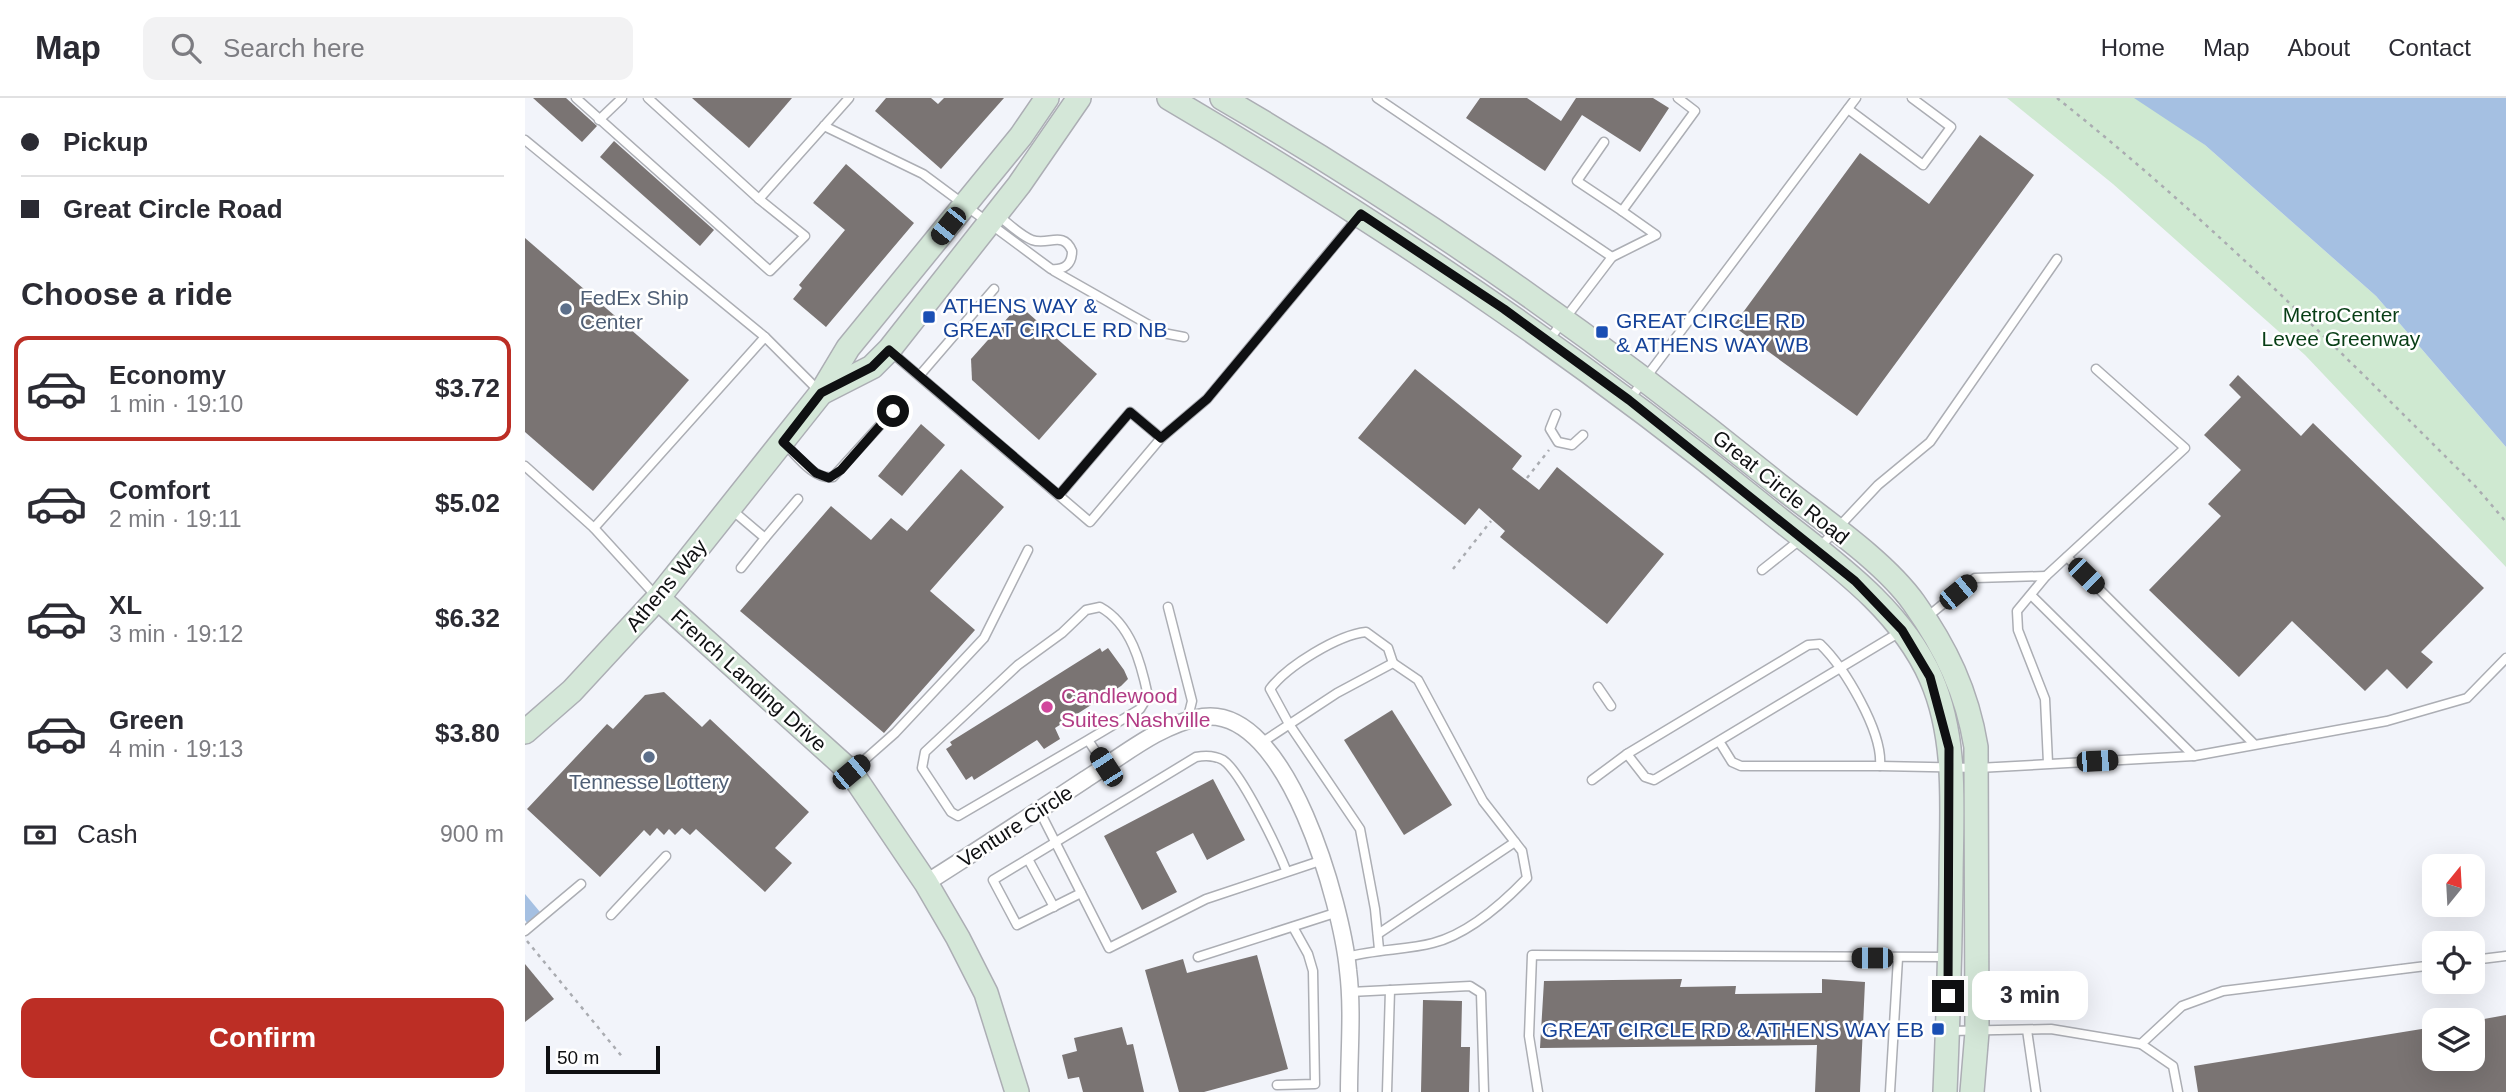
<!DOCTYPE html>
<meta charset="utf-8">
<style>
body{margin:0;font-family:Helvetica,sans-serif;background:#f2f2f3;color:#2b2b33;height:100vh;display:flex;flex-direction:column;font-size:26px;white-space:nowrap}
*{box-sizing:border-box;margin:0}
p{font-size:23px;color:#7c7c81}
.icon{flex:none;width:38px;height:38px;fill:none;stroke:currentColor;stroke-width:2;stroke-linecap:round;stroke-linejoin:round}
.map{position:relative;flex:1;overflow:hidden}
.drawer{display:flex;flex-direction:column;background:#fff;width:525px}
.drawer>*{flex:none}
.guide{display:grid;align-content:center;height:154px;padding:0 21px;background:#fff}
.needle{width:46px;rotate:18deg}
.tools{position:absolute;left:1897px;top:756px;display:grid;gap:14px}
.tools a{display:grid;place-items:center;width:63px;height:63px;border-radius:14px;background:#fff;box-shadow:0 7px 28px #0002;font-size:35px}
.scale{position:absolute;left:21px;bottom:18px;width:114px;box-sizing:border-box;padding-left:7px;border:4px solid #0f1012;border-top:0;font-size:19px;line-height:24px;white-space:nowrap;color:#0f1012;-webkit-text-stroke:5px #fff;paint-order:stroke}
.end{position:absolute;width:32px;height:32px;margin:-16px;border:9px solid #0f1012;background:#fff;box-shadow:0 0 0 4px #fff}
.from{border-radius:50%}
.bubble{position:absolute;height:49px;border-radius:14px;background:#fff;box-shadow:0 7px 28px #0002;font-size:23px;font-weight:700;line-height:49px;text-align:center}
.car{position:absolute;width:21px;height:42px;margin:-21px -10px;border-radius:9px;box-shadow:0 0 5px 2px #0007;background:linear-gradient(#222 24%,#8ab4d8 0 40%,#222 0 76%,#8ab4d8 0 86%,#222 0)}
.guide b{display:flex;align-items:center;gap:24px;height:66px;font-size:26px}
.guide b+b{border-top:2px solid #e1e1e2}
.guide i{width:18px;height:18px;background:#2b2b33}
ul{padding:0;list-style:none}
li{display:flex;align-items:center;gap:21px;height:105px;margin:0 14px 10px;padding:0 7px;border:4px solid transparent;border-radius:14px}
li div{flex:1}
li b{display:block;font-size:26px}
li em{font-style:normal;font-weight:700}
li.selected{border-color:#bc2e25}
li>.icon{width:63px;height:63px;stroke-width:1.5}
h2{padding:0 21px;font-size:32px;line-height:84px}
.pay{display:flex;align-items:center;gap:18px;height:77px;padding:0 21px;font-size:26px}
.pay p{margin-inline-start:auto}
.action{display:flex;gap:14px;margin-top:auto;padding:14px 21px}
.action a{flex:1;height:80px;border-radius:14px;background:#bc2e25;color:#fff;font-size:28px;font-weight:700;line-height:80px;text-align:center}
header{display:flex;align-items:center;gap:42px;box-sizing:border-box;height:98px;padding:0 35px;background:#fff;border-bottom:2px solid #e1e1e2}
header strong{font-size:33px}
nav{display:flex;gap:38px;margin-inline-start:auto;font-size:24px}
.search{width:490px;height:63px;background:#f2f2f3;display:flex;align-items:center;gap:18px;box-sizing:border-box;padding:0 24px;border-radius:14px;color:#7c7c81;font-size:26px}
main{display:flex;flex:1;min-height:0}
.map>svg:first-child{display:block}
.green{fill:#cfe9d1}
.water{fill:#a5c0e2}
.building{fill:#7a7473}
.lines{fill:none;stroke-linecap:round;stroke-linejoin:round}
.lane-casing{stroke:#acaeb4;stroke-width:11}
.street-casing{stroke:#acaeb4;stroke-width:19}
.secondary-casing{stroke:#acaeb4;stroke-width:26}
.path{stroke:#aaacb1;stroke-width:2.5;stroke-dasharray:3.5 5;stroke-linecap:butt}
.lane{stroke:#fff;stroke-width:8}
.street{stroke:#fff;stroke-width:16}
.secondary{stroke:#d4e7d8;stroke-width:23}
.route{stroke:#0f1012;stroke-width:9}
.service-dot{fill:#5c6f8a;stroke:#fff;stroke-width:2.5}
.transit-dot{fill:#1a4fb4;stroke:#fff;stroke-width:2.5}
.hotel-dot{fill:#d1479c;stroke:#fff;stroke-width:2.5}
.labels{text-anchor:middle;dominant-baseline:central;stroke-width:5;stroke-linejoin:round;paint-order:stroke}
.service-label{font-size:21px;fill:#4e5e75;stroke:#fff;text-anchor:start}
.transit-label{font-size:21px;fill:#164399;stroke:#fff;text-anchor:start}
.park-label{font-size:21px;fill:#083e16;stroke:#fff}
.street-label{font-size:21px;fill:#0f1012;stroke:#fff}
.hotel-label{font-size:21px;fill:#b23c85;stroke:#fff;text-anchor:start}
</style>
<header>
<strong>Map</strong>
<div class="search"><svg class="icon" aria-label="search" viewBox="0 0 24 24"><circle cx="10" cy="10" r="6"/><path d="M15 15l6 6"/></svg>Search here</div>
<nav><a>Home</a><a>Map</a><a>About</a><a>Contact</a></nav>
</header>
<main>
<section class="drawer">
<div class="guide">
<b><i class="from"></i>Pickup</b>
<b><i></i>Great Circle Road</b>
</div>
<h2>Choose a ride</h2>
<ul>
<li class="selected"><svg class="icon" aria-label="car" viewBox="0 0 24 24"><path d="M5 17H2v-5l4-1 3-4h7l3 4 3 1v5h-3M9 17h6M6 11h13"/><circle cx="7" cy="17" r="2"/><circle cx="17" cy="17" r="2"/></svg><div><b>Economy</b><p>1 min · 19:10</p></div><em>$3.72</em></li>
<li><svg class="icon" aria-label="car" viewBox="0 0 24 24"><path d="M5 17H2v-5l4-1 3-4h7l3 4 3 1v5h-3M9 17h6M6 11h13"/><circle cx="7" cy="17" r="2"/><circle cx="17" cy="17" r="2"/></svg><div><b>Comfort</b><p>2 min · 19:11</p></div><em>$5.02</em></li>
<li><svg class="icon" aria-label="car" viewBox="0 0 24 24"><path d="M5 17H2v-5l4-1 3-4h7l3 4 3 1v5h-3M9 17h6M6 11h13"/><circle cx="7" cy="17" r="2"/><circle cx="17" cy="17" r="2"/></svg><div><b>XL</b><p>3 min · 19:12</p></div><em>$6.32</em></li>
<li><svg class="icon" aria-label="car" viewBox="0 0 24 24"><path d="M5 17H2v-5l4-1 3-4h7l3 4 3 1v5h-3M9 17h6M6 11h13"/><circle cx="7" cy="17" r="2"/><circle cx="17" cy="17" r="2"/></svg><div><b>Green</b><p>4 min · 19:13</p></div><em>$3.80</em></li>
</ul>
<div class="pay"><svg class="icon" aria-label="cash" viewBox="0 0 24 24"><path d="M3 7h18v10H3z"/><circle cx="12" cy="12" r="2"/></svg>Cash<p>900 m</p></div>
<div class="action"><a>Confirm</a></div>
</section>
<div class="map">
<svg width="1981" height="994" viewBox="0 0 1981 994">
<rect width="100%" height="100%" fill="#f2f4fa"/>
<path class="green" d="M1482,0H1618L1680,47L1851,198L1981,349V469L1780,257L1588,86Z"/>
<g class="water">
<path d="M1609,0H1981V349L1851,198L1680,47Z"/>
<path d="M0,796L15,814L2,825L0,822Z"/>
</g>
<g class="building">
<path d="M8,0H41L72,28L57,44Z"/>
<path d="M167,0H267L224,50Z"/>
<path d="M361,0H406L413,6L419,0H479L416,71L350,13Z"/>
<path d="M955,0H1002L1036,23L1051,0H1128L1144,10L1115,54L1057,17L1020,73L941,20Z"/>
<path d="M1455,37L1509,77L1332,318L1208,228L1335,55L1404,106Z"/>
<path d="M89,43L189,132L175,148L75,59Z"/>
<path d="M321,66L389,125L301,229L268,201L277,190L274,187L320,132L288,105Z"/>
<path d="M0,140L164,282L68,393L0,334Z"/>
<path d="M494,207L572,276L514,342L447,282L446,261Z"/>
<path d="M890,271L997,358L987,371L1014,392L1032,369L1139,456L1082,526L975,439L980,433L954,410L940,427L833,340Z"/>
<path d="M1713,277L1776,338L1788,325L1959,490L1896,554L1908,564L1882,591L1862,571L1840,593L1767,523L1714,579L1624,492L1696,418L1683,406L1716,372L1679,337L1716,299L1704,287Z"/>
<path d="M396,326L420,347L377,398L353,378Z"/>
<path d="M436,371L479,409L405,493L450,532L359,635L215,513L306,408L346,442L366,420L382,433Z"/>
<path d="M575,550L577,554L583,550L599,572L603,581L596,588L530,630L535,641L519,651L512,642L449,682L447,678L441,682L421,651L427,647L425,644Z"/>
<path d="M139,594L177,629L185,621L284,714L250,750L267,765L240,794L171,731L165,737L157,730L150,737L144,731L139,737L132,730L125,738L119,732L75,779L2,711L82,626L88,631L120,597Z"/>
<path d="M867,612L927,707L879,737L819,642Z"/>
<path d="M688,681L720,742L682,762L668,735L631,754L652,794L617,812L579,738Z"/>
<path d="M732,857L763,971L679,994H654L620,872L658,861L662,875Z"/>
<path d="M0,866L29,901L0,924Z"/>
<path d="M1157,881L1155,889L1211,888L1210,896L1297,895V881L1340,884L1335,994H1290L1292,947L1015,950L1019,883Z"/>
<path d="M898,902L937,903L936,949H945L944,994H896Z"/>
<path d="M1981,917V994H1673L1669,968L1909,929V961H1948V923Z"/>
<path d="M597,929L602,947L608,946L619,994H558L554,979L543,981L537,957L552,953L549,940Z"/>
</g>
<g class="lines">
<defs>
<g id="lane">
<path d="M51,0L245,173L280,138L234,101L324,0"/>
<path d="M123,0L234,101"/>
<path d="M852,0L1087,159L1023,243"/>
<path d="M1323,11L1398,67L1426,29L1387,0"/>
<path d="M74,22L97,0"/>
<path d="M299,28L398,76L526,171C539,172 547,167 547,153C538,132 523,148 507,142C495,137 484,126 474,118"/>
<path d="M0,42L240,239"/>
<path d="M1079,44L1052,83L1097,113L1170,13L1153,0"/>
<path d="M1087,159L1131,137L1097,113"/>
<path d="M529,173L638,235L659,239"/>
<path d="M366,254L565,424L636,340L682,301L834,118"/>
<path d="M395,277L469,191"/>
<path d="M1104,302L1331,0"/>
<path d="M1031,316L1025,331L1033,344L1047,347L1058,337"/>
<path d="M260,346C272,358 289,382 308,379L368,313"/>
<path d="M0,368L69,430"/>
<path d="M534,397L605,314L636,340"/>
<path d="M207,412L240,440L216,470"/>
<path d="M240,440L273,401"/>
<path d="M1294,450L1353,387L1405,344L1532,161"/>
<path d="M1542,459L1728,645"/>
<path d="M1237,472L1276,441"/>
<path d="M1506,497L1669,658"/>
<path d="M131,498L69,430L240,239L294,293"/>
<path d="M643,509L667,603L662,623"/>
<path d="M1402,519L1450,480L1521,478"/>
<path d="M1073,589L1086,608"/>
<path d="M563,642L615,611L623,598C616,565 606,526 575,509L561,512L537,535L493,567L400,654L397,670L426,714L433,718L563,642L581,669"/>
<path d="M1194,643L1207,664L1216,668H1355C1358,634 1320,570 1295,546L1283,547L1102,656L1120,679L1129,682L1375,534"/>
<path d="M736,645L812,595L868,565L893,582L958,703L997,753L1002,780C978,805 943,836 908,845C882,852 851,851 822,859"/>
<path d="M1523,665L1520,601L1493,532L1492,513L1521,478L1660,350L1571,271"/>
<path d="M1355,668L1453,670L1669,658L1862,623L1942,600L1981,560"/>
<path d="M328,672L370,635L459,540L503,452"/>
<path d="M1067,682L1102,656"/>
<path d="M514,712L584,850L681,801L798,762"/>
<path d="M503,761L529,809"/>
<path d="M556,795L492,827L468,782L671,659C681,657 689,657 698,662C716,674 752,749 761,772"/>
<path d="M86,817L141,758"/>
<path d="M0,833L56,786"/>
<path d="M853,836L990,744"/>
<path d="M854,851L850,811L835,731L764,626L745,591C762,568 813,537 841,534L863,550L868,565"/>
<path d="M673,859L813,814"/>
<path d="M1948,862L1981,858"/>
<path d="M825,894L945,888L956,895L959,994"/>
<path d="M1502,932L1511,994"/>
<path d="M1425,933L1526,931L1616,946L1657,908L1698,893L1909,867"/>
<path d="M1616,946L1648,968L1653,994"/>
<path d="M752,987L790,986L788,873L783,856L768,829"/>
<path d="M862,994L865,892"/>
<path d="M1013,994L1004,938L1007,857L1423,859"/>
<path d="M1365,994L1373,860"/>
</g>
<path id="street" d="M401,785C455,751 508,716 561,681C596,659 636,625 678,619C763,607 817,809 823,872C828,912 824,954 824,994"/>
<g id="secondary">
<path d="M644,0C852,122 1050,255 1238,408C1299,458 1373,505 1406,580C1434,644 1426,718 1426,786C1425,855 1423,925 1420,994"/>
<path d="M697,0C890,112 1072,240 1245,380C1289,416 1357,460 1389,505C1421,550 1442,594 1451,649L1452,934L1447,994"/>
<path d="M296,295L347,269L364,252L494,87L554,0"/>
<path d="M133,500L326,674L401,785L433,840L461,895L492,994"/>
<path d="M0,634L47,593L133,500L296,295L323,250L496,38L522,0"/>
</g>
</defs>
<use href="#lane" class="lane-casing"/>
<use href="#street" class="street-casing"/>
<use href="#secondary" class="secondary-casing"/>
<g class="path">
<path d="M1532,0C1682,119 1817,255 1952,390L1981,424"/>
<path d="M1002,380L1024,352"/>
<path d="M928,471L966,423"/>
<path d="M2,843L99,961"/>
</g>
<use href="#lane" class="lane"/>
<use href="#street" class="street"/>
<use href="#secondary" class="secondary"/>
</g>
<g class="lines">
<path class="route" d="M368,313L316,372L304,380L291,375L258,344L296,295L347,269L364,252L534,397L605,314L636,340L682,301L836,116L979,211L1104,302L1330,483L1377,532L1405,579L1424,650L1423,898"/>
</g>
<g class="service-dot">
<circle cx="41" cy="211" r="7"/>
<circle cx="124" cy="659" r="7"/>
</g>
<g class="transit-dot">
<rect x="397" y="212" width="14" height="14" rx="3.5"/>
<rect x="1070" y="227" width="14" height="14" rx="3.5"/>
<rect x="1406" y="924" width="14" height="14" rx="3.5"/>
</g>
<circle class="hotel-dot" cx="522" cy="609" r="7"/>
<g class="labels">
<g class="service-label">
<text x="55" y="199">FedEx Ship<tspan x="55" dy="24">Center</tspan></text>
<text x="124" y="683" text-anchor="middle">Tennesse Lottery</text>
</g>
<g class="transit-label">
<text x="418" y="207">ATHENS WAY &amp;<tspan x="418" dy="24">GREAT CIRCLE RD NB</tspan></text>
<text x="1091" y="222">GREAT CIRCLE RD<tspan x="1091" dy="24">&amp; ATHENS WAY WB</tspan></text>
<text x="1399" y="931" text-anchor="end">GREAT CIRCLE RD &amp; ATHENS WAY EB</text>
</g>
<g class="park-label">
<text x="1816" y="216">MetroCenter<tspan x="1816" dy="24">Levee Greenway</tspan></text>
</g>
<g class="street-label">
<text transform="translate(1256 389) rotate(39)">Great Circle Road</text>
<text transform="translate(141 487) rotate(-50)">Athens Way</text>
<text transform="translate(224 582) rotate(42)">French Landing Drive</text>
<text transform="translate(490 728) rotate(-33)">Venture Circle</text>
</g>
<g class="hotel-label">
<text x="536" y="597">Candlewood<tspan x="536" dy="24">Suites Nashville</tspan></text>
</g>
</g>
</svg>
<div class="tools">
<a><svg class="needle" viewBox="-14 -14 28 28"><path d="M0-13l5 13h-10z" fill="#e53935"/><path d="M0 13l5-13h-10z" fill="#7c7c81"/></svg></a>
<a><svg class="icon" aria-label="locate" viewBox="0 0 24 24"><circle cx="12" cy="12" r="6"/><path d="M12 2v4M12 18v4M2 12h4M18 12h4"/></svg></a>
<a><svg class="icon" aria-label="layers" viewBox="0 0 24 24"><path d="M12 4l9 5-9 5-9-5zM3 14l9 5 9-5"/></svg></a>
</div>
<div class="scale">50 m</div>
<i class="end from" style="left:368px;top:313px"></i>
<i class="end" style="left:1423px;top:898px"></i>
<div class="bubble" style="left:1447px;top:873px;width:116px">3 min</div>
<i class="car" style="left:423px;top:128px;rotate:219deg"></i>
<i class="car" style="left:1561px;top:478px;rotate:135deg"></i>
<i class="car" style="left:1433px;top:494px;rotate:51deg"></i>
<i class="car" style="left:1572px;top:663px;rotate:87deg"></i>
<i class="car" style="left:581px;top:669px;rotate:327deg"></i>
<i class="car" style="left:326px;top:674px;rotate:50deg"></i>
<i class="car" style="left:1347px;top:860px;rotate:270deg"></i>
</div>
</main>
